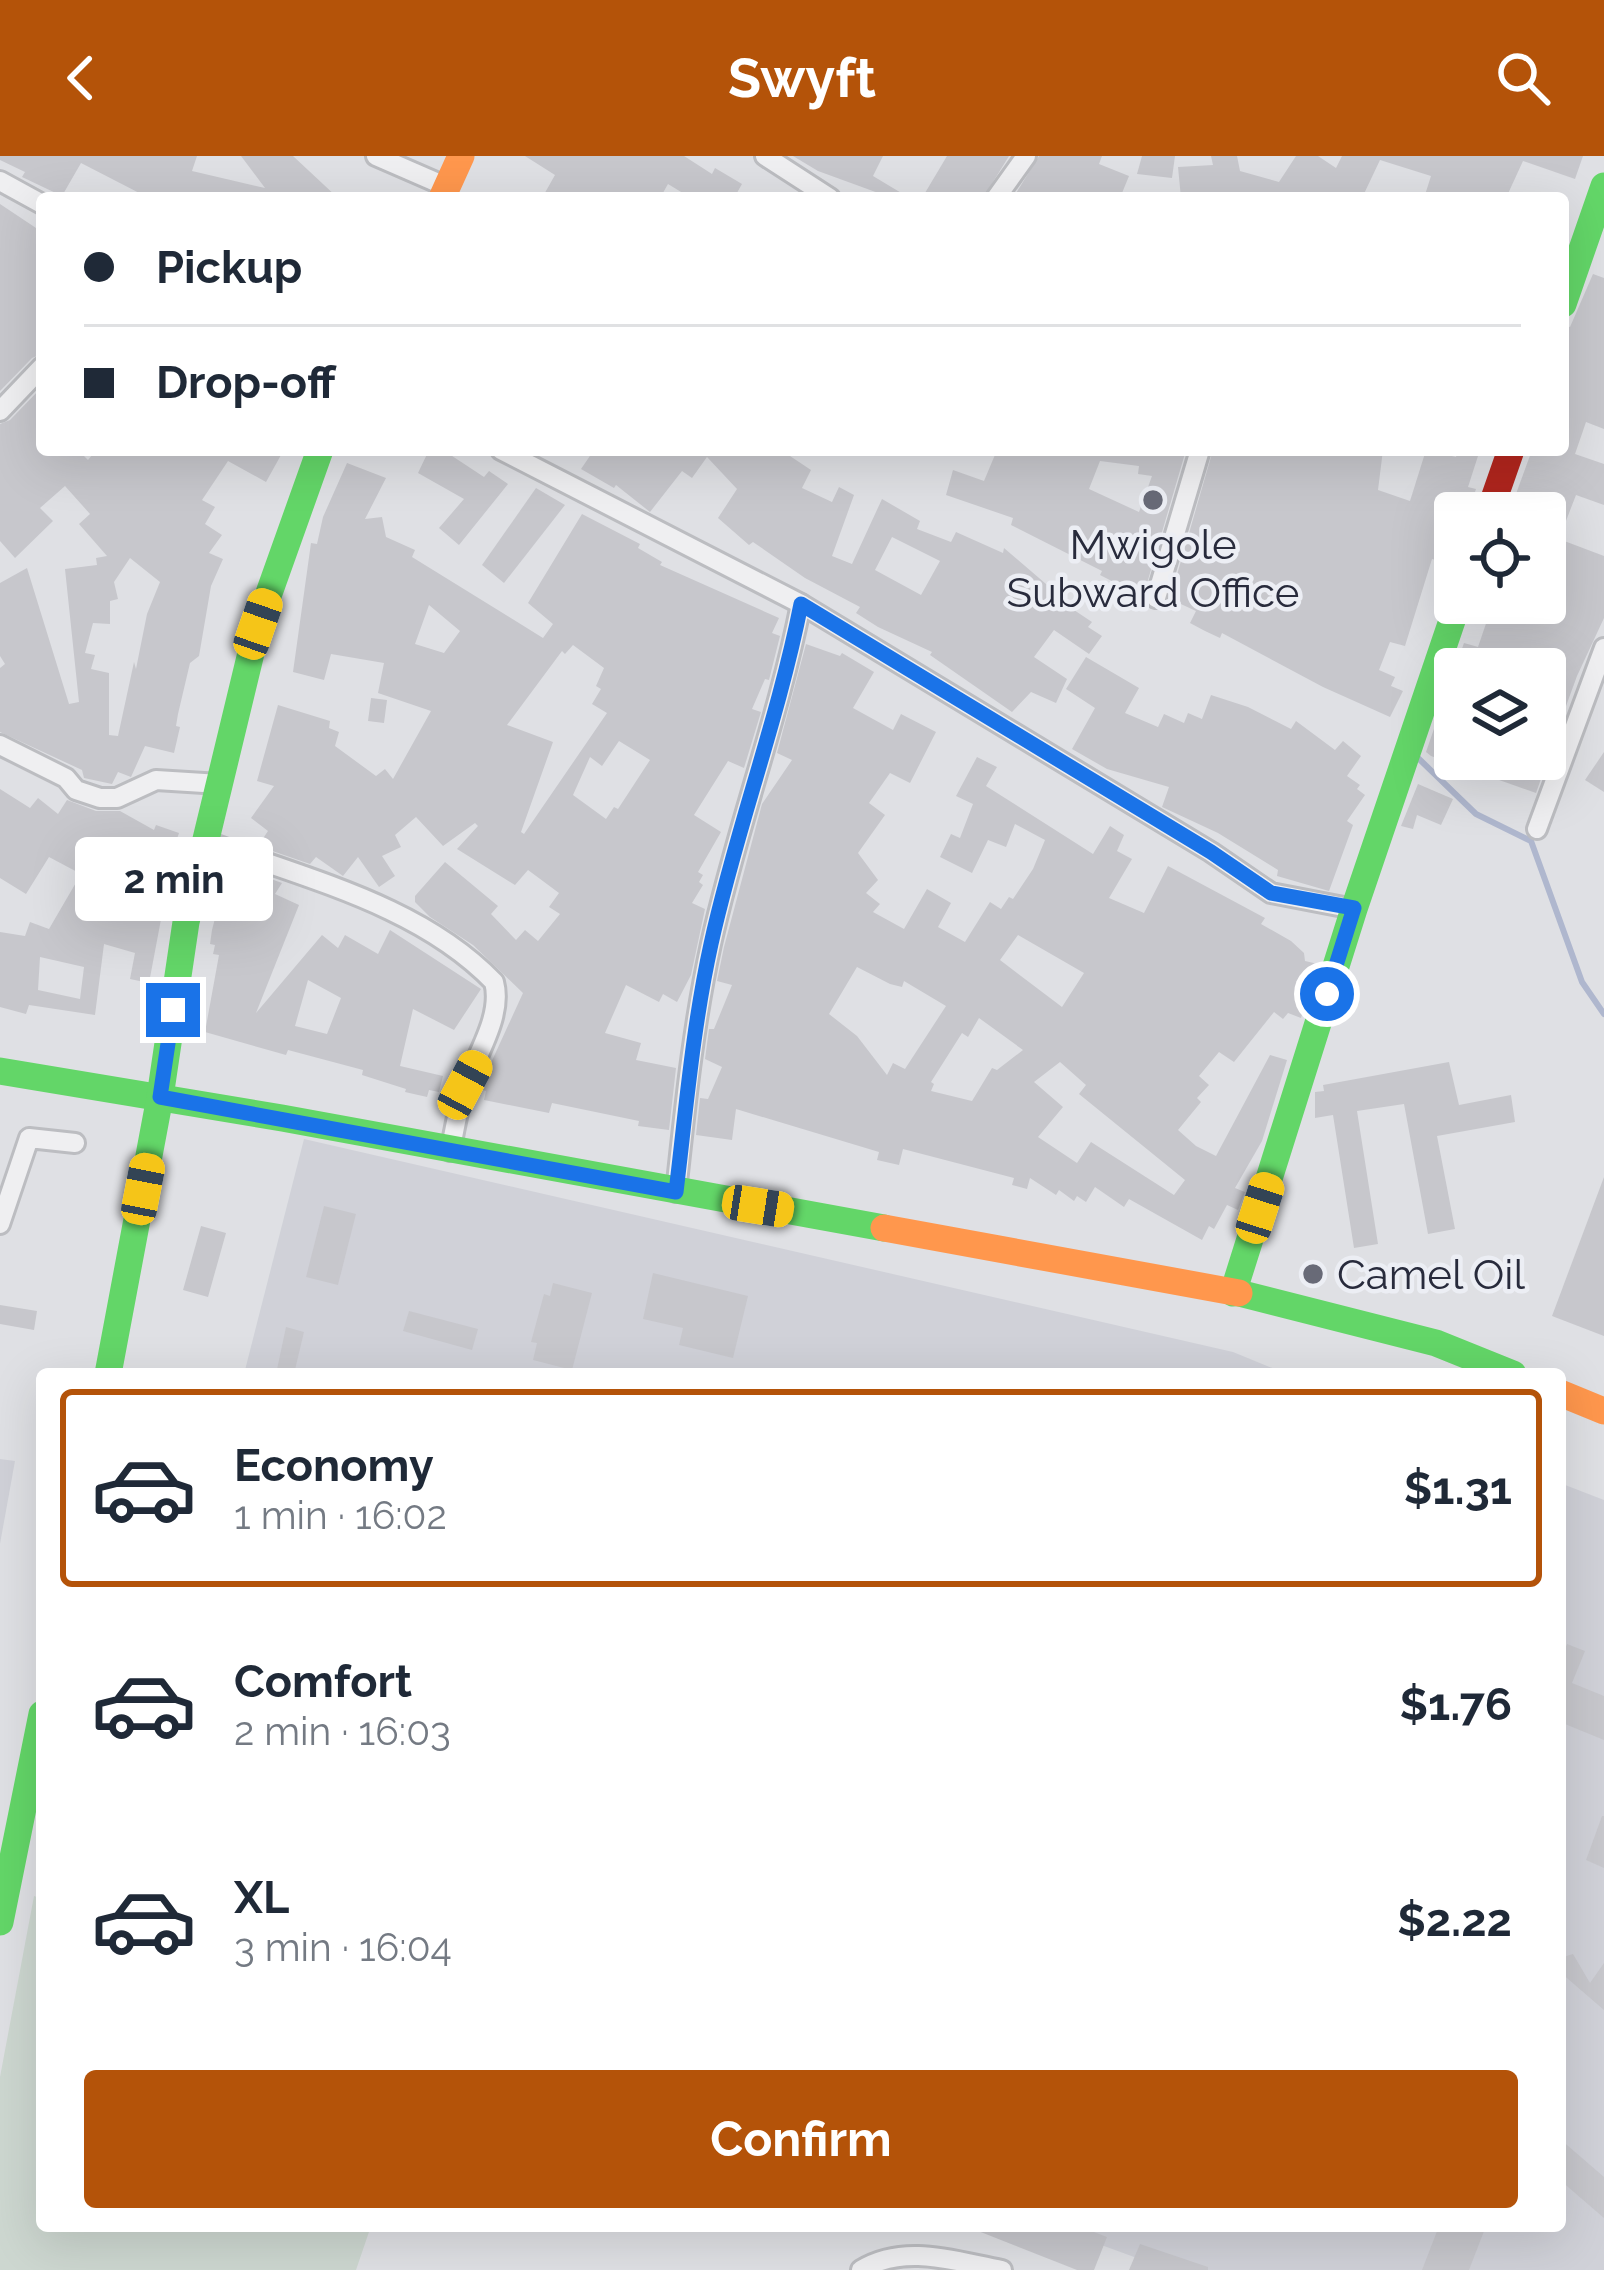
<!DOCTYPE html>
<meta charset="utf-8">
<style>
body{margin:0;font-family:Raleway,sans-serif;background:#f6f6f7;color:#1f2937;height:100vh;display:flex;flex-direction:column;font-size:45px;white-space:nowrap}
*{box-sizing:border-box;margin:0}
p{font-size:39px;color:#747a83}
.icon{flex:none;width:66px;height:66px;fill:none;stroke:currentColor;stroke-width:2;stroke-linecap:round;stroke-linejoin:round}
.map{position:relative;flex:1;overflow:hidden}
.side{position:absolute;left:36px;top:1212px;width:1530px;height:864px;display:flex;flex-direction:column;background:#fff;border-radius:12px;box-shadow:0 12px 48px #0002}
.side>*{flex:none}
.guide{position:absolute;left:36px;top:36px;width:1533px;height:264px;border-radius:12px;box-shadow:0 12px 48px #0002;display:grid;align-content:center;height:264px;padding:0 48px;background:#fff}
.tools{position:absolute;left:1434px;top:336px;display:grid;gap:24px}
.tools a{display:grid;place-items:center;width:132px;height:132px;border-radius:12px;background:#fff;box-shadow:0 12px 48px #0002;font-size:60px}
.end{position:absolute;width:54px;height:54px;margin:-27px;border:15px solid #1a73e8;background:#fff;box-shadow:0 0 0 6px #fff}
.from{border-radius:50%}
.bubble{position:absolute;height:84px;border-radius:12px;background:#fff;box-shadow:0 12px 48px #0002;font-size:39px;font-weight:700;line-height:84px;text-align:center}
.car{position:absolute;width:36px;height:72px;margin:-36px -18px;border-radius:15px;box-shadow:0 0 9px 3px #0007;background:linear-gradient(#f5c518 24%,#345 0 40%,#f5c518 0 76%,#345 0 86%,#f5c518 0)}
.guide b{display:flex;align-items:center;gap:42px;height:114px;font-size:45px}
.guide b+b{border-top:3px solid #e0e1e3}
.guide i{width:30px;height:30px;background:#1f2937}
ul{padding:21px 0 0;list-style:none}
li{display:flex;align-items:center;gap:36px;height:198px;margin:0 24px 18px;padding:0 24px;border:6px solid transparent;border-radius:12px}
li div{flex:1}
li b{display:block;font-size:45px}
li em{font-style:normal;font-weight:700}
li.on{border-color:#b45309}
li>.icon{width:108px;height:108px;stroke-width:1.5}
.button{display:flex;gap:24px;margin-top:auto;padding:24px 48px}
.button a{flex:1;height:138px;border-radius:12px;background:#b45309;color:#fff;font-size:48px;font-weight:700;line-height:138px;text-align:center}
header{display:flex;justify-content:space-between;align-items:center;height:156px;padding:0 48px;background:#b45309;color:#fff;font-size:54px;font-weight:700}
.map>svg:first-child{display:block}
.built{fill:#d0d1d8}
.green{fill:#cdd7d0}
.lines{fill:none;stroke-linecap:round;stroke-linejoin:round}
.stream{stroke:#afb7ce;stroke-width:6}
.building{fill:#c7c7cc;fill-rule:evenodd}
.street-casing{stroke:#bcbdc1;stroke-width:24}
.street{stroke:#efeff1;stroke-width:18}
.fast{stroke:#63d668;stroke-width:27}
.slow{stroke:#ff974d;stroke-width:27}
.jam{stroke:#b3261e;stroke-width:27}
.route{stroke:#1a73e8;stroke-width:15}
.poi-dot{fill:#686a77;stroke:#eceef4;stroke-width:4.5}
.labels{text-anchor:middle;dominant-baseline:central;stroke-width:9;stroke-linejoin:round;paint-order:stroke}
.poi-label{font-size:42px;fill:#282b3c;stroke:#eceef4}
</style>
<header><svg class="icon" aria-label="back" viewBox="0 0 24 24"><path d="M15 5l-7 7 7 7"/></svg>Swyft<svg class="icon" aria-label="search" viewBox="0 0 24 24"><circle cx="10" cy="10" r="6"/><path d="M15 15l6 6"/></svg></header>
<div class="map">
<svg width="1604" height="2114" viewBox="0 0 1604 2114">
<rect width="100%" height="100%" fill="#dfe0e4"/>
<g class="built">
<path d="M304,983L1233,1196L1287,1218H244Z"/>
<path d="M0,1303L15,1305L0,1388Z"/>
<path d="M1560,1327L1604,1344V2114H1170L1049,2070H1560Z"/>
</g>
<path class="green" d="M34,1740L42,1743V2070H371L356,2114H0V1921Z"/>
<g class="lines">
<path class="stream" d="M1417,601L1476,658L1531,685L1582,826L1604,858"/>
</g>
<g class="building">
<path d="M0,0H197L192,15L265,32L241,0H293L338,42H149L81,7L62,40L22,21L25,16L0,4Z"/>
<path d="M525,0H684L712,18L715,12L742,28L734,42H691L668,28L660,42H542L555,19Z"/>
<path d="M793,0H883L873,20L903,38L900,42H892L818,15Z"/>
<path d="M947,0H1009L983,42H922Z"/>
<path d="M1039,0H1102L1099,8L1129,20L1120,42H1013Z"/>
<path d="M1142,0H1175L1172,22L1137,18Z"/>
<path d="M1211,0H1237L1240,15L1279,26L1296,0H1318L1336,12L1342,0H1583L1575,23L1523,5L1506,42H1424L1431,20L1380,4L1362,42H1181L1178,11L1213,9Z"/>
<path d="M0,48L42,76V198L32,202L0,235Z"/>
<path d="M1593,118L1604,122V273L1586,266L1575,298L1604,308V349L1576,339L1559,383L1604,400V462L1577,520L1547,602L1545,513H1455L1464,487L1478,491L1493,447H1545V357H1509L1532,294H1563V168L1570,171Z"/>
<path d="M42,231V294H78L88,304L96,294H272L281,299L266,326L228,305L202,344L215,351L205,368L222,379L209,397L223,403L211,430L199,500L190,507L178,558L176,570L180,571L174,597L145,590L131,621L118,616L112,628L84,622L82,614L0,576V512L5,508L0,500V427L27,412L69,548L79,546L65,413L97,409L96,402L107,400L79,368L90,358L65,330L40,352L53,365L15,402L0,385V268L10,264ZM130,402L160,426L147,458L136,513L134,506L118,580L109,579V517L91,513L95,499L85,497L93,467L110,468V445L118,443L114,426Z"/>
<path d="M429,294H443L484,321L489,315L508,328L459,389L439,372L464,343L418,317Z"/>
<path d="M594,294H781L811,314L802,332L832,346L839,331L854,339L832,400L852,408L882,343L920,365L917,373L951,386L956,376L1003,397L1004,392L1067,446L1065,448L1092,466L1088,471L1102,480L1089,498L1054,474L1034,501L1067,523L1056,547L1031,536L1012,556L930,499L932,496L878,471L856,457L860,451L805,422L753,386L749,389L718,362L737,333L707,301L692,322L682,315L650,356L616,329L614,332L581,313ZM892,381L940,405L921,439L875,414Z"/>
<path d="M997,294H1186L1143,441L1100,419L1102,415L1011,369L1013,362L946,339L953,314L984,325ZM1100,305L1139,310L1138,318L1152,320L1139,356L1089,333Z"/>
<path d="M1213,294H1383L1378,334L1410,345L1426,294L1456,301L1458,294L1478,300L1468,331L1476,333L1468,357H1455V374L1451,372L1443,406L1432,403L1405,490L1390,486L1379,514L1395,521L1391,530L1403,535L1390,561L1323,531L1222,477L1220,482L1205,475L1190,467L1196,455L1170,443Z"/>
<path d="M347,307L386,322L365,363L382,361L386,381L415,394L412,401L543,482L553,468L528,447L582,358L640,388L638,392L662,406L660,409L779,462L772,477L780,480L769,524L765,523L752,553L761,556L744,612L728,605L694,659L721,676L698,716L703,719L699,726L703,729L692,747L705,753L691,819L677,846L663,838L659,846L626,829L605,877L641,887L636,904L676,912L669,974L638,970L639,965L552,947L549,957L484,944L486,935L479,933L523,837L473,789L430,761L415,746V740L445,706L498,750L491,758L516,784L525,774L538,785L560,758L549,751L559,737L528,714L515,729L457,693L478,670L475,667L443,690L416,661L395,679L401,691L382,700L395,720L379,731L358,701L343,720L316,701L310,708L258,690L268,675L251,662L274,630L257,625L278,549L330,565L329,572L339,576L335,590L376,620L385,613L393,623L431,555L378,537L384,507L331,498L324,524L293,516L311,387L317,388L323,361ZM429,449L460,475L444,497L415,488ZM573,489L604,512L596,530L601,533L592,548L607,557L524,678L521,676L553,586L507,569L562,495L565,498ZM619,585L650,604L618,653L614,651L606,663L573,639L590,601L602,610Z"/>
<path d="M536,332L565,349L504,427L482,409Z"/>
<path d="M806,488L840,500L842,497L874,516L853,552L893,574L901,558L936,576L910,627L890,617L869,647L885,659L858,697L878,724L866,737L880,748L873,756L904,773L927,733L951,747L938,771L965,786L990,746L1001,753L1009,741L1013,743L1033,713L1045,684L1015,668L1006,691L988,684L972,717L940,701L951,678L960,682L973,648L956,640L977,601L997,611L986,630L1093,698L1110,670L1124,679L1117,695L1132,703L1109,742L1144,757L1168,710L1265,762L1261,768L1291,785L1304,797L1305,805L1318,808L1301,862L1288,857L1283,863L1274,856L1234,906L1219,896L1199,920L1209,929L1197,942L1201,946L1178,974L1196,990L1216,1000L1270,899L1287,904L1262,985L1235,1032L1245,1036L1238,1054L1227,1049L1214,1073L1209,1070L1202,1084L1129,1043L1124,1051L1095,1031L1086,1046L1077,1040L1074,1045L1059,1034L1056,1039L1030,1022L1027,1033L1012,1029L1014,1022L903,993L899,1009L877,1004L879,996L736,953L732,984L696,979L700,942L708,943L722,911L705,903L709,873H714L732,829L717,825L724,791L762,648L792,604L777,597ZM1018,779L1084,817L1062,851L1000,804ZM857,811L890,828L902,831L904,825L946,850L905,913L893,907L887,919L857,880L829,858ZM979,862L1023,894L997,914L992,912L972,945L931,935L934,928L931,926L962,877L968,881ZM1060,906L1086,929L1079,938L1185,1024L1174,1039L1091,986L1077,1007L1038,981L1063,951L1034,926Z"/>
<path d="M1086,501L1139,532L1125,557L1158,571L1164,558L1184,567L1188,557L1202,563L1211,539L1248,551L1291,573L1296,565L1335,594L1343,585L1361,600L1347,620L1360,629L1357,633L1365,639L1347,665L1353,669L1329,735L1277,720L1278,714L1218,677L1162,651L1169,631L1107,613L1072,593L1095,552L1066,533Z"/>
<path d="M371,542L387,544L384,567L368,565Z"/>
<path d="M1436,567L1455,575V603H1548L1536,637L1431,600L1426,596Z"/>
<path d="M1604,596V636L1585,624Z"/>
<path d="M1418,628L1453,643L1441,669L1417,659L1413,673L1401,670Z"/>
<path d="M0,633L30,652L38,642L58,658L67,644L96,655H120L154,674L156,669L179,677L152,756L162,758L149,827L130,823L135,797L104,788L95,859L29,849L26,858L0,851V776L25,780L30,766L49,773L81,718L49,701L26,738L0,722ZM40,801L84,811L80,843L38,834Z"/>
<path d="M228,712H241L282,727L275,738L299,749L256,857L322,779L338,792L345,779L378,798L390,774L481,833L454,874L413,853L400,910L443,920L439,936L429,934L427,941L405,936L406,933L362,919L363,914L288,894L286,899L205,876L219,799L213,798L215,789L210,788L212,774ZM308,824L341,842L327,878L295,870Z"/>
<path d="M1449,906L1459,949L1511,939L1515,966L1437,980L1455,1073L1428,1078L1404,948L1357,955L1378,1088L1354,1092L1333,959L1315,962V936L1324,935L1323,929Z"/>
<path d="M1604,1021V1180L1552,1160Z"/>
<path d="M324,1050L356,1058L338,1129L306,1121Z"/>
<path d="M201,1070L226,1077L208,1141L183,1134Z"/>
<path d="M653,1117L748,1140L733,1202L679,1189L683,1172L643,1163Z"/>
<path d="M553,1127L592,1137L572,1214L533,1204L537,1187L531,1186L544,1138L550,1140Z"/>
<path d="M0,1149L37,1155L34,1174L0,1168Z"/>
<path d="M409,1155L478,1173L472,1194L403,1175Z"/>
<path d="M286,1171L304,1176L294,1218H276Z"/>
<path d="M1567,1488L1585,1495L1572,1527L1604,1540V1584L1560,1566V1505Z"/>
<path d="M1602,1660H1604V1712L1586,1704Z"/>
<path d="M1573,1798L1590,1827L1604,1807V1854L1560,1816V1802Z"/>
<path d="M1560,1983L1604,2021V2062L1560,2024Z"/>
<path d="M1078,2070L1107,2081L1094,2114H1077L968,2071Z"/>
<path d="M1439,2070H1486L1469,2114H1422Z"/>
<path d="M1140,2088L1208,2111V2114H1129Z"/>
</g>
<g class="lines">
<defs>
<g id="street">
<path d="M376,0L445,30"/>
<path d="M765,0L830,42"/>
<path d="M0,25L42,48"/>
<path d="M996,42L1026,0"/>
<path d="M0,255L42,211"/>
<path d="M501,294L801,448L1211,696L1271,737L1354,753"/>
<path d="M1156,442L1200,294"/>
<path d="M0,589L66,622L76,634L100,642H117L156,624L220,628"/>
<path d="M1537,673L1604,492"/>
<path d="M208,686C306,723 420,749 494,826C503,859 477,898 466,928C458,949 455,974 450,995"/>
<path d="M676,1036C685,953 693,870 711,788C736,674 778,564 801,448"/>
<path d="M0,1068L29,982L75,987"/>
<path d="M861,2114C905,2087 957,2106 1002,2114"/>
</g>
</defs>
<use href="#street" class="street-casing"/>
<use href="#street" class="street"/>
<g class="fast">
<path d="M1563,148L1604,30"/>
<path d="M0,915L282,962L884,1072"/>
<path d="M1233,1137L1354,753L1458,447"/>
<path d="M1239,1137L1436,1187L1513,1218"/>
<path d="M108,1218L160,941L186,766L258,468L320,294"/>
<path d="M0,1766L42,1558"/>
</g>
<g class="slow">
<path d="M442,42L461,0"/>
<path d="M884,1072L1239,1137"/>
<path d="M1560,1237L1604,1255"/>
</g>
<path class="jam" d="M1489,357L1511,294"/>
</g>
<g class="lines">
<path class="route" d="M173,854L160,941L676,1036C686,953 693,870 711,788C736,674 778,564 801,448L1211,696L1271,737L1354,752L1327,838"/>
</g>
<g class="poi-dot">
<circle cx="1153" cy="344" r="12"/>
<circle cx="1313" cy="1118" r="12"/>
</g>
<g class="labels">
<g class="poi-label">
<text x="1153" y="388">Mwigole<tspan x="1153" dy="48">Subward Office</tspan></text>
<text x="1337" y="1118" text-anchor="start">Camel Oil</text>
</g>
</g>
</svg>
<div class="tools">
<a><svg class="icon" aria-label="locate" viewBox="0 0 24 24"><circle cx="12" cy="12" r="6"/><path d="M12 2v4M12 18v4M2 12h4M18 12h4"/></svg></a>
<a><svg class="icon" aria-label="layers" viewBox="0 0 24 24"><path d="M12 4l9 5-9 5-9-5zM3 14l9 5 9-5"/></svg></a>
</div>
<i class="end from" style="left:1327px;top:838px"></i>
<i class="end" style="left:173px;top:854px"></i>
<div class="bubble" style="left:75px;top:681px;width:198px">2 min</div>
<i class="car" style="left:258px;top:468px;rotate:19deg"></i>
<i class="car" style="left:465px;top:929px;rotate:28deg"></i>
<i class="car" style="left:143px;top:1033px;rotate:11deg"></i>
<i class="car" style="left:758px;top:1050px;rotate:99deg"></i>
<i class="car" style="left:1260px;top:1052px;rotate:18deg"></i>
<div class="guide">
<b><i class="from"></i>Pickup</b>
<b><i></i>Drop-off</b>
</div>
<section class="side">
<ul>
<li class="on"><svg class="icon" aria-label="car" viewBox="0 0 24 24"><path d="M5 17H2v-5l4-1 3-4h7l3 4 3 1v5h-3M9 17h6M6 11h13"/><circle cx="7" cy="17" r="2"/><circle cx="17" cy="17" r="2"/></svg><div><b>Economy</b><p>1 min · 16:02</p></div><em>$1.31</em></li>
<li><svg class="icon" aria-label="car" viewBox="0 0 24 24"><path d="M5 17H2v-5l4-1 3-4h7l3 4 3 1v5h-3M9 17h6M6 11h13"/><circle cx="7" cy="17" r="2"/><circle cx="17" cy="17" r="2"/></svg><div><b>Comfort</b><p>2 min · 16:03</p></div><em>$1.76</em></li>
<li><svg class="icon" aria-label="car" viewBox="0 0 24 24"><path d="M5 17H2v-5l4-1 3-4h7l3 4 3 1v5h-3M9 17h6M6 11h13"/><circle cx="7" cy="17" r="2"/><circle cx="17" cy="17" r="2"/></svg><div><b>XL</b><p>3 min · 16:04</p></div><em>$2.22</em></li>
</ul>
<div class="button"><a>Confirm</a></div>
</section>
</div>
